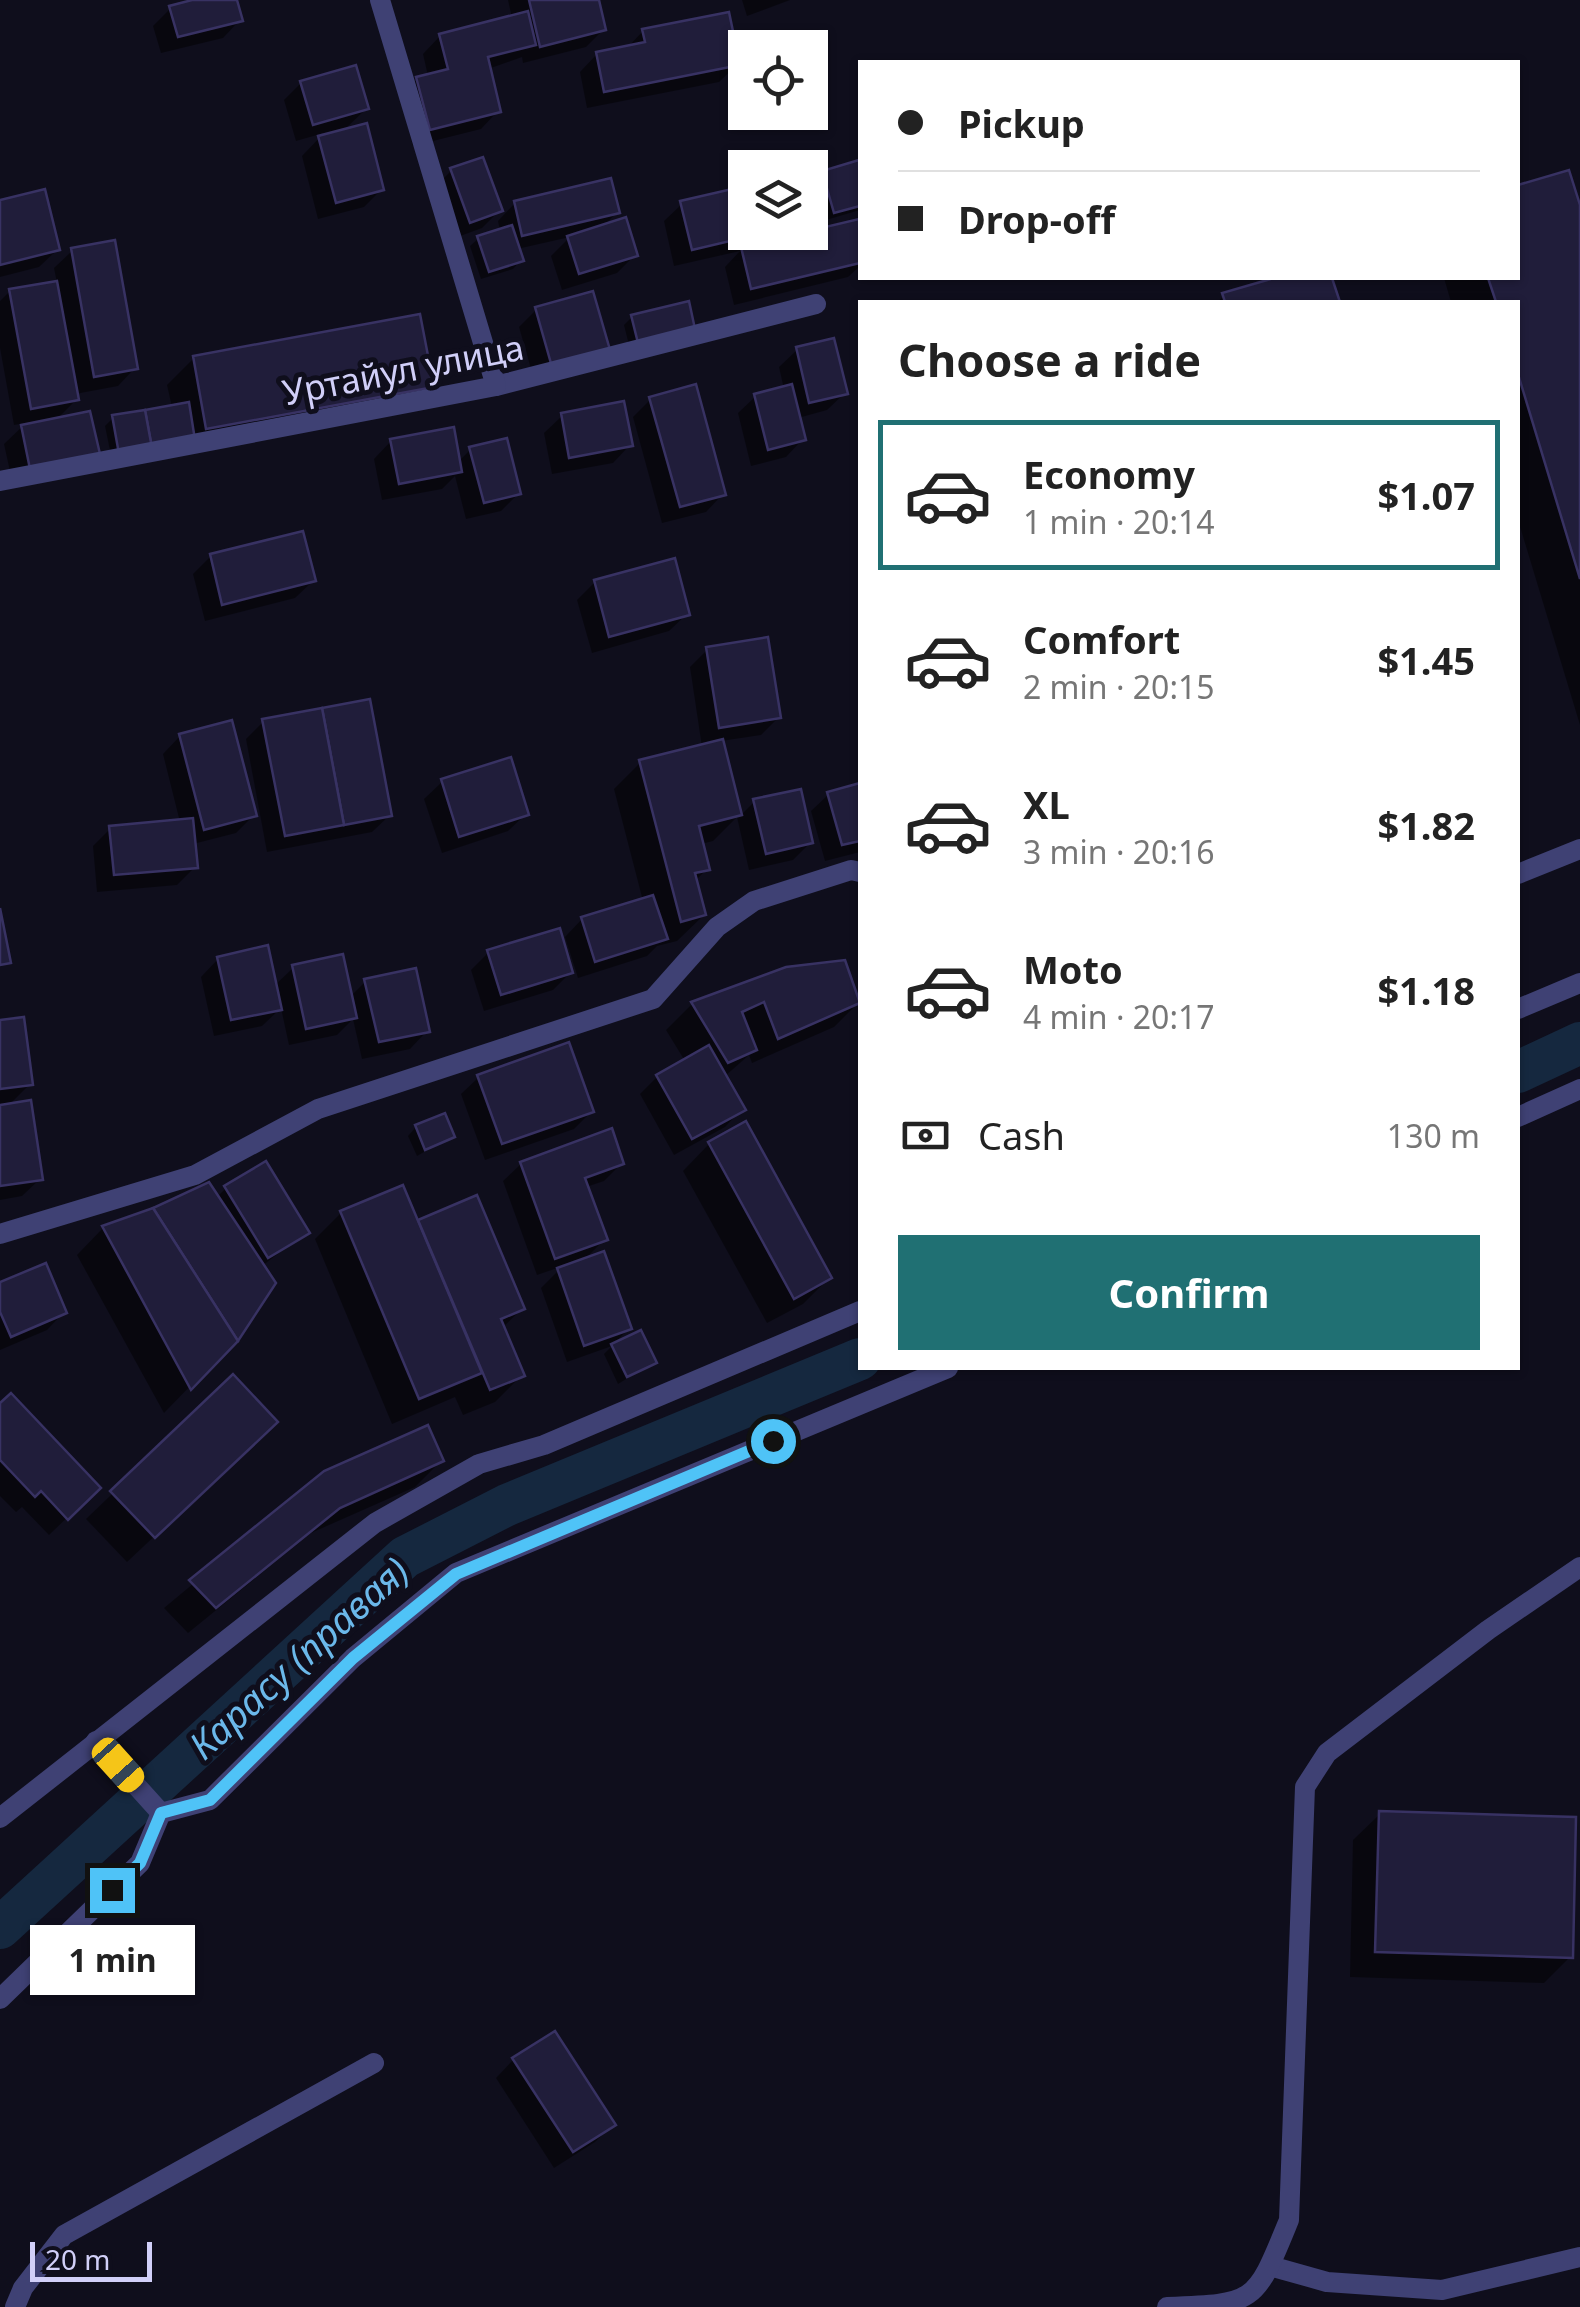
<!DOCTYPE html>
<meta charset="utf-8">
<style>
body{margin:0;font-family:"Noto Sans",sans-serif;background:#f2f2f2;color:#222;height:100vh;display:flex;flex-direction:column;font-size:38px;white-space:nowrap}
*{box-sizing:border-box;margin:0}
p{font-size:32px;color:#767676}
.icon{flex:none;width:55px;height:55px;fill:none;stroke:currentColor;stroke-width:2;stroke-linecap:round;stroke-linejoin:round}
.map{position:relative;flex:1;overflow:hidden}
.panel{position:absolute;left:858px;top:300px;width:662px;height:1070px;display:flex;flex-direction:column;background:#fff;border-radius:0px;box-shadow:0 2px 8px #0004}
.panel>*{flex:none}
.guide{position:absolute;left:858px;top:60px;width:662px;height:220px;border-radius:0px;box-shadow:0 2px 8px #0004;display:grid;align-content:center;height:220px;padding:0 40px;background:#fff}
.controls{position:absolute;left:728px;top:30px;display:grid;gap:20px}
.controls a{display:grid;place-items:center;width:100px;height:100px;border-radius:0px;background:#fff;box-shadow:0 2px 8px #0004;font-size:50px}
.scale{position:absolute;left:30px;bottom:25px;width:122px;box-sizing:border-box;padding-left:10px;border:5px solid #d1cff8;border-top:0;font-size:28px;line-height:35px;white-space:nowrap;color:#d1cff8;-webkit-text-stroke:8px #0f0e1c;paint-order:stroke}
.end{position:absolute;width:45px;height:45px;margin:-22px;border:12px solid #4fc3f7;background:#111;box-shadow:0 0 0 5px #111}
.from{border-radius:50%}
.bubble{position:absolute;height:70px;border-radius:0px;background:#fff;box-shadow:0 2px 8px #0004;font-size:32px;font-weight:700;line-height:70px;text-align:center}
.car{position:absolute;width:30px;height:60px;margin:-30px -15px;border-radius:12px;box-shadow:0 0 8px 2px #0007;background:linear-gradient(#f5c518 24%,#345 0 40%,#f5c518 0 76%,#345 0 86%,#f5c518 0)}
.guide b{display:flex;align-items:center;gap:35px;height:95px;font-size:38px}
.guide b+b{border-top:2px solid #e0e0e0}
.guide i{width:25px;height:25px;background:#222}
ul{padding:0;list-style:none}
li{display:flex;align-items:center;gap:30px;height:150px;margin:0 20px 15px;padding:0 20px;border:5px solid transparent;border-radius:0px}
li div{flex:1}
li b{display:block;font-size:38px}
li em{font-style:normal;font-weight:700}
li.on{border-color:#207073}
li>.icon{width:90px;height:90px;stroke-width:1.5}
h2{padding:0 40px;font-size:45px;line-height:120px}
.pay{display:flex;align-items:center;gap:25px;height:110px;padding:0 40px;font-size:38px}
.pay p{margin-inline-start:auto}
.button{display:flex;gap:20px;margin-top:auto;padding:20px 40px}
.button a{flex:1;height:115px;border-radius:0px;background:#207073;color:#fff;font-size:40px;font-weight:700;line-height:115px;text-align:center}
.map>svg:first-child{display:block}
.shadow{fill:#0007}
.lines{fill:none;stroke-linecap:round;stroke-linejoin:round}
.canal{stroke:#15283f;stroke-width:42}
.building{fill:#201d3a;stroke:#383263;stroke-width:2.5}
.service{stroke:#3f4174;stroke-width:20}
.minor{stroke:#3f4174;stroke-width:20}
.route{stroke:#4fc3f7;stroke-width:12}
.labels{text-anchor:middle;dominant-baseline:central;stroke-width:10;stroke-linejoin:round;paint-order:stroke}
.street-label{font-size:35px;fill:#d1cff8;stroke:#0f0e1c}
.water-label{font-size:38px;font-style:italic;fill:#6bb8ea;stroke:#0f0e1c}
</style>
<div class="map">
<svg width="1580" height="2307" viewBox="0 0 1580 2307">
<rect width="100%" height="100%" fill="#0f0e1c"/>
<g class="shadow">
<path d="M202,0H235L240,20L223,38L161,53L153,26L171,8Z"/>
<path d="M508,0H596L604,29L586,47L523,63L522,57L488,69L498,111L481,129L413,146L400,97L418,79L428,76L423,54L440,36L512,18Z"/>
<path d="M742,0H790L747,16Z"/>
<path d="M643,31L737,65L719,82L587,108L580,72L597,54L626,49Z"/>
<path d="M301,83L366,109L342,132L382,189L364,207L318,219L302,156L324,133L296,141L284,100Z"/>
<path d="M857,163L860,210L826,220L815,181L823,173Z"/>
<path d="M452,170L500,210L482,228L452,239L434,188Z"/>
<path d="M1568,173L1580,213V725L1518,520V302H1451L1444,278H1518V188Z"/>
<path d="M745,189V232H783L774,242L857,222L860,266L848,277L734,305L725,267L740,251L674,266L664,221L682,204Z"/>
<path d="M0,202L57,250L39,267L0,277Z"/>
<path d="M515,203L617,212L602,228L635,255L617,273L562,290L551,256L570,237L517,249L521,260L513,269L481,279L470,246L479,238L500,231L498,221Z"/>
<path d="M72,251L135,368L118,386L75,394L76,400L56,420L88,414L13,485L4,444L26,423L14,425L0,348V301L10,291L57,283L54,268Z"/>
<path d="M1283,278H1330L1337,302H1217L1224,296Z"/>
<path d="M687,304L630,349L624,325L632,317Z"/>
<path d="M537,309L607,350L535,383L519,327Z"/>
<path d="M797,350L845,393L827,410L798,418L803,439L786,457L751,466L738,413L756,396L784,389L779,367Z"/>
<path d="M194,358L431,386L405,413L112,460L105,426L113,418L172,407L167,385Z"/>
<path d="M651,399L723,494L706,512L662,523L633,417Z"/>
<path d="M562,416L630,445L613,463L552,474L544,433Z"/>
<path d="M391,441L458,462L470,450L519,493L501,511L466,519L455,476L442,489L382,500L374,459Z"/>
<path d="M211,556L313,581L295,598L205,621L193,574Z"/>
<path d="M595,582L687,614L669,631L592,653L577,600Z"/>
<path d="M707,650L778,718L761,735L721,741L740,816L755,801L811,842L793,860L749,870L737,817L713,841L701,844L707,869L695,881L704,915L677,941L657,946L647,956L578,978L565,937L582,919L643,901L614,789L641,762L702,747L690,667Z"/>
<path d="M263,722L390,815L372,832L267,852L246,739Z"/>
<path d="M180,736L254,815L236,833L193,844L195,867L177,885L97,892L93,846L110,829L180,822L163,754Z"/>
<path d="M442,782L526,814L508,831L442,853L424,799Z"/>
<path d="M860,785V852L825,861L811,811L829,794Z"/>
<path d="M488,953L571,972L553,990L484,1011L471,970Z"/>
<path d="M218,959L274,986L293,968L350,997L366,981L427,1031L410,1049L362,1059L353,1019L337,1035L289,1045L281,1008L262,1026L214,1036L201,977Z"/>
<path d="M843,962L860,1001L834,1027L752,1063L749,1055L724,1077L742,1109L725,1127L674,1155L640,1094L657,1077L685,1061L666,1030L692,1004Z"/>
<path d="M0,1023L30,1084L8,1106L40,1179L22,1196L0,1200Z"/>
<path d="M479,1077L591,1112L574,1129L485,1160L461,1094Z"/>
<path d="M416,1127L452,1136L417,1156L408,1136Z"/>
<path d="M709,1144L829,1278L803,1304L767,1323L683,1171Z"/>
<path d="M622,1163L604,1181L586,1187L605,1239L583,1261L629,1328L612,1346L567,1362L541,1288L563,1266L537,1275L503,1181L521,1164Z"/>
<path d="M208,1185L216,1198L226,1188L306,1232L262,1266L236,1339L164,1413L77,1255L103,1228Z"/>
<path d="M476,1198L523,1308L502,1328L522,1375L495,1402L463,1415L455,1397L392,1424L315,1239L341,1213L416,1223Z"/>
<path d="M0,1285L64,1312L47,1330L0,1350Z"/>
<path d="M612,1346L654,1362L618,1384L604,1354Z"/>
<path d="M233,1378L248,1448L127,1562L86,1519Z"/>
<path d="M0,1406L98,1488L49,1535L22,1507L16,1512L0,1496Z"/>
<path d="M441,1461L415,1487L311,1533L188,1633L164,1608L325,1474Z"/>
<path d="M1380,1814L1570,1957L1544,1983L1350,1977L1353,1840Z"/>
<path d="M554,2034L613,2124L595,2142L554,2168L496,2078L513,2060Z"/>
</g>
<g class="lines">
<g class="canal">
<path d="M1518,1072L1580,1043"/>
<path d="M0,1928L405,1557L507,1505L860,1359"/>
</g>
</g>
<g class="building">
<path d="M192,0H237L243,21L178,37L169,6Z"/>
<path d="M529,0H599L606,30L540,47Z"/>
<path d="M528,11L536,45L488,57L501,112L430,130L416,77L448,69L439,34Z"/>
<path d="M729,12L740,65L604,92L596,52L645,42L642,29Z"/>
<path d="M356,65L369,109L313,125L300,81Z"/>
<path d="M367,123L384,190L336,203L318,136Z"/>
<path d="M483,157L503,211L470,223L450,168Z"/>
<path d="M859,160L860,206L834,213L822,171Z"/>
<path d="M1569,170L1580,205V579L1518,374V302H1496L1488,278H1518V185Z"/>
<path d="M611,178L620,213L522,236L514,201Z"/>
<path d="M745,186V232H768L692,250L680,201Z"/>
<path d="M45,189L60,250L0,265V200Z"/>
<path d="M626,217L638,256L579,274L567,236Z"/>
<path d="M859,219L860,263L751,289L741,247Z"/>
<path d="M512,225L524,261L489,272L477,236Z"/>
<path d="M115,240L138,369L94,377L71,248Z"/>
<path d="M1274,278H1332L1340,302H1225L1222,293Z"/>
<path d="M57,281L79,400L31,409L9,289Z"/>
<path d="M593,291L610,350L552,367L535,307Z"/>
<path d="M689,301L695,329L638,343L631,315Z"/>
<path d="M420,314L434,387L206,429L193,356Z"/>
<path d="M834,338L848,394L809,403L796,347Z"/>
<path d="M696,384L726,495L680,507L649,397Z"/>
<path d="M792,384L806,440L768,450L754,394Z"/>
<path d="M624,401L633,446L569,458L561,413Z"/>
<path d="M189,402L195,440L152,448L145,410Z"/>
<path d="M145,410L152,448L119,454L112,415Z"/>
<path d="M90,411L100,454L30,469L21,425Z"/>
<path d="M454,427L462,472L399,484L390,439Z"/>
<path d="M507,438L521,494L484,503L469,447Z"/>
<path d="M303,531L316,581L222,605L210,554Z"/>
<path d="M675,558L690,615L609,637L594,580Z"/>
<path d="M768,637L781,718L719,728L706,647Z"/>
<path d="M370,699L392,816L344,825L322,708Z"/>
<path d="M322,708L344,825L285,836L262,719Z"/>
<path d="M232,720L257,816L204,830L179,734Z"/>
<path d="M723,739L742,815L699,826L710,870L695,873L706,915L681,922L639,760Z"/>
<path d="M511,757L529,815L459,837L441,779Z"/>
<path d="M860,783V841L842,845L827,792Z"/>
<path d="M801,789L813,843L766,854L753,799Z"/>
<path d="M193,818L198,868L114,875L109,826Z"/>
<path d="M653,895L668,939L595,962L581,917Z"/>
<path d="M0,908L11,963L0,965Z"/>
<path d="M560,928L573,973L501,995L487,950Z"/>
<path d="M268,945L282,1010L231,1020L217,957Z"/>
<path d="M343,954L357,1018L306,1029L292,965Z"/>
<path d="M845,960L860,1003L778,1039L764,1002L742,1012L757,1050L728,1063L691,1002L786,967Z"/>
<path d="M416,968L430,1032L379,1042L364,979Z"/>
<path d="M24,1017L33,1085L0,1089V1020Z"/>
<path d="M569,1042L594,1112L502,1144L477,1075Z"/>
<path d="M709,1045L746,1110L692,1139L656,1075Z"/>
<path d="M31,1100L43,1180L0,1186V1105Z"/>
<path d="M445,1113L455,1137L425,1150L415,1125Z"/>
<path d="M746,1121L832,1278L794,1299L708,1142Z"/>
<path d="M612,1128L624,1164L585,1178L608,1240L555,1259L520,1162Z"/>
<path d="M266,1161L310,1233L268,1258L224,1186Z"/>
<path d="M209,1182L276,1283L238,1341L153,1208Z"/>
<path d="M403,1185L482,1373L419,1399L340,1211Z"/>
<path d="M477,1195L525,1309L501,1319L525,1376L490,1390L418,1220Z"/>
<path d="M153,1208L238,1341L191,1390L102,1226Z"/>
<path d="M604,1251L632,1329L584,1346L557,1268Z"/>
<path d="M46,1263L67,1313L11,1337L0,1312V1282Z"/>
<path d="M641,1330L657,1363L627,1377L611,1344Z"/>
<path d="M233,1374L278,1422L155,1538L110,1491Z"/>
<path d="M11,1393L101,1488L68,1520L41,1491L35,1497L0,1460V1403Z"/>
<path d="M428,1425L444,1461L340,1508L216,1608L189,1580L324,1471Z"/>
<path d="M1379,1811L1576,1817L1573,1958L1375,1952Z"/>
<path d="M555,2031L616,2125L573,2152L512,2058Z"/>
</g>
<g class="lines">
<g class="service">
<path d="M496,386L816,304"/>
<path d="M1518,1009L1580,983"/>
<path d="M1518,1117L1580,1089"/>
<path d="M96,1741L161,1813"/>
<path d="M0,1818L375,1523L479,1464L544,1445L860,1311"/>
<path d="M0,1999L140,1863L161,1813L210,1800L353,1658L456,1573L948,1368"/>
<path d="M1270,2266L1327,2282L1442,2290L1580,2257"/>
<path d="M15,2307L23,2288L64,2235L374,2063"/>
<path d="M1167,2307C1257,2304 1255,2303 1289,2220L1305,1787L1327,1753L1488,1630L1580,1567"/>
</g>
<g class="minor">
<path d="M0,481L496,386L380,0"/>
<path d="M1518,874L1580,849"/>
<path d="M0,1234L195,1175L318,1109L653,999L717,927L754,901L851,870L860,872"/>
</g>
</g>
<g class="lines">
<path class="route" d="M112,1890L140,1863L161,1813L210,1800L353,1658L456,1574L773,1441"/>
</g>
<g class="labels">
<g class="street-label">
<text transform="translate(403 369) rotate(-11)">Уртайул улица</text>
</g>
<g class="water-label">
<text transform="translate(298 1657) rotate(-42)">Карасу (правая)</text>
</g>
</g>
</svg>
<div class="controls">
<a><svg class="icon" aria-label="locate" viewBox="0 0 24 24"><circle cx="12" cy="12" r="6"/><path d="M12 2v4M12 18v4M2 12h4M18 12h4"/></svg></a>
<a><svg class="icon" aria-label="layers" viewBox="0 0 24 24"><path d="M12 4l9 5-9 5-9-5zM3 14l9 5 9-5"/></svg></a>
</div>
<div class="scale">20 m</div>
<i class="end from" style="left:773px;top:1441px"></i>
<i class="end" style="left:112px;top:1890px"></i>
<div class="bubble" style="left:30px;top:1925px;width:165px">1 min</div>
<i class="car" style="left:118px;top:1765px;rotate:138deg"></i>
<div class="guide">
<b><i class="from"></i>Pickup</b>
<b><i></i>Drop-off</b>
</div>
<section class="panel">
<h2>Choose a ride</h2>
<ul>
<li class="on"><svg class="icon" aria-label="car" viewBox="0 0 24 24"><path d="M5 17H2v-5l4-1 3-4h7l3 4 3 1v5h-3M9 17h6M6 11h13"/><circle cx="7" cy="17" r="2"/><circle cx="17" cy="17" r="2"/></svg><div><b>Economy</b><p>1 min · 20:14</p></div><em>$1.07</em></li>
<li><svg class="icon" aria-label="car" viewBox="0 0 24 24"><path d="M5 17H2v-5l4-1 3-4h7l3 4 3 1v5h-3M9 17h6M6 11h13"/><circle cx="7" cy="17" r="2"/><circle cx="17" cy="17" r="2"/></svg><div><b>Comfort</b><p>2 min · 20:15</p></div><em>$1.45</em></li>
<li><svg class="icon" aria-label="car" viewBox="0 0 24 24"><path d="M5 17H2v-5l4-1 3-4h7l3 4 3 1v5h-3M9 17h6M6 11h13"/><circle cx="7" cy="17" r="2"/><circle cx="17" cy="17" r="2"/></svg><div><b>XL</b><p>3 min · 20:16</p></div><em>$1.82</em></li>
<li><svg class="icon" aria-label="car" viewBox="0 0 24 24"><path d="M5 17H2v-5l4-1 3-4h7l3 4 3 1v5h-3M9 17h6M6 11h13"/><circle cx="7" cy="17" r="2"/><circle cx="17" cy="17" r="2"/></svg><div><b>Moto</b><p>4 min · 20:17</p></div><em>$1.18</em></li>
</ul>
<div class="pay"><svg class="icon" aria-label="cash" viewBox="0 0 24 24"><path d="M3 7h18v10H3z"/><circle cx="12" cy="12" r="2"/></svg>Cash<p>130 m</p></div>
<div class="button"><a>Confirm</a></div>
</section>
</div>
